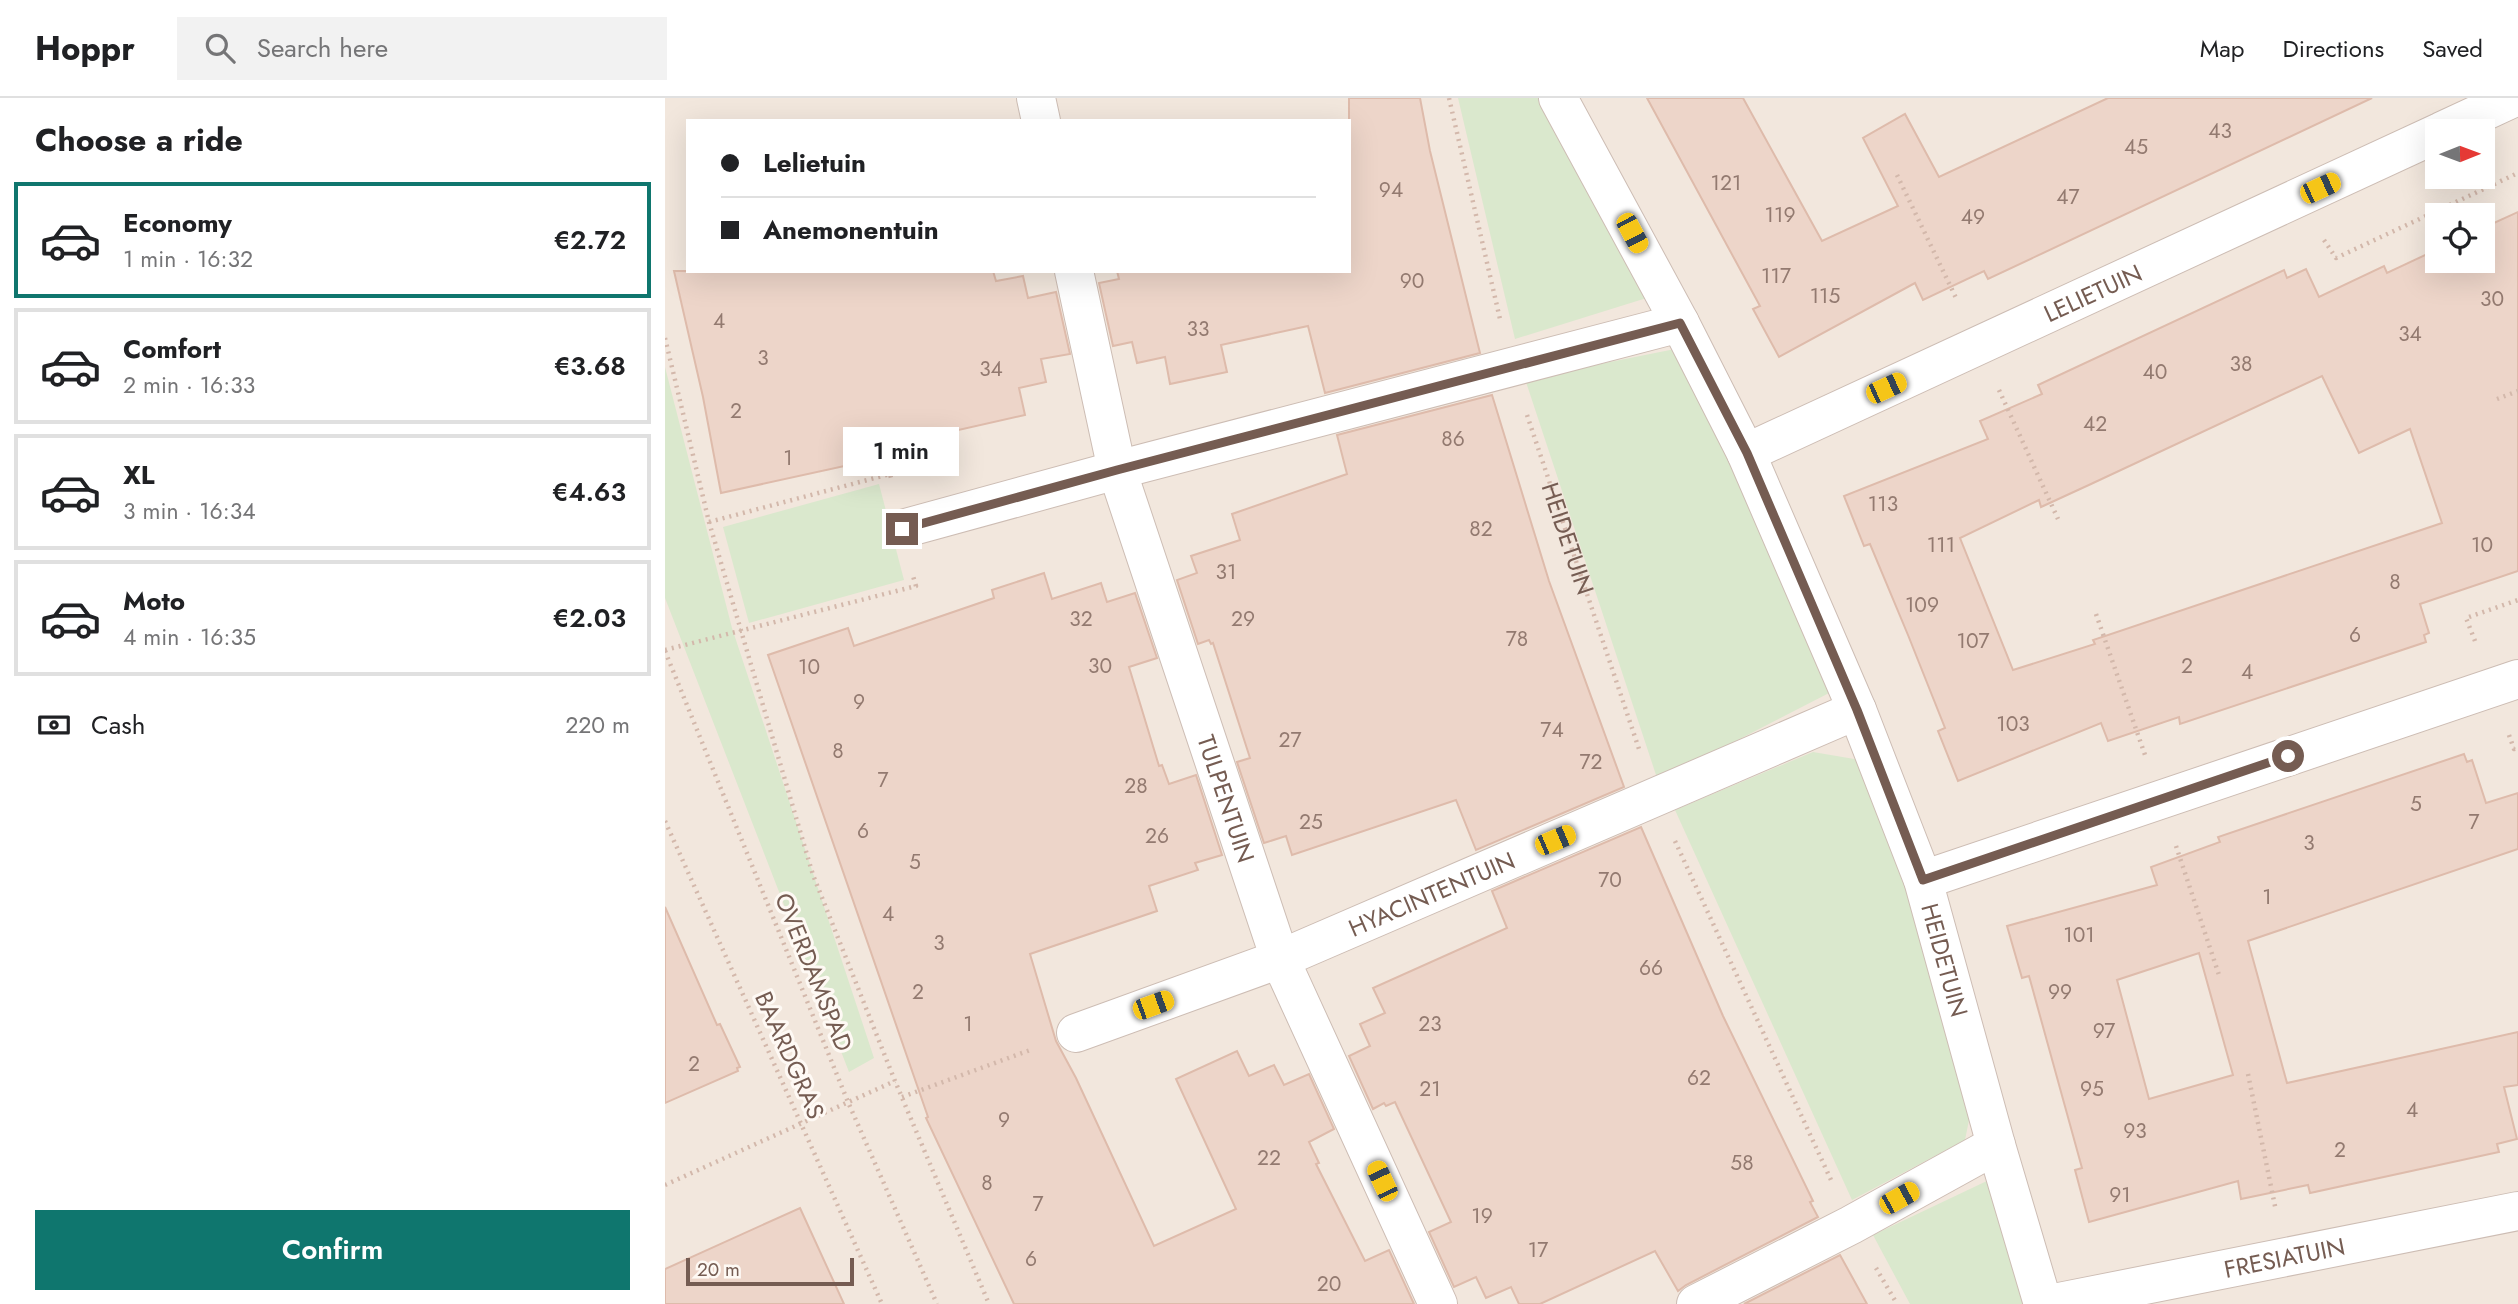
<!DOCTYPE html>
<meta charset="utf-8">
<style>
body{margin:0;font-family:Jost,sans-serif;background:#f2f2f2;color:#202124;height:100vh;display:flex;flex-direction:column;font-size:26px;white-space:nowrap}
*{box-sizing:border-box;margin:0}
p{font-size:23px;color:#757577}
.icon{flex:none;width:38px;height:38px;fill:none;stroke:currentColor;stroke-width:2;stroke-linecap:round;stroke-linejoin:round}
.map{position:relative;flex:1;overflow:hidden}
.drawer{display:flex;flex-direction:column;background:#fff;width:665px}
.drawer>*{flex:none}
.guide{position:absolute;left:21px;top:21px;width:665px;height:154px;border-radius:0px;box-shadow:0 7px 28px #0002;display:grid;align-content:center;height:154px;padding:0 35px;background:#fff}
.needle{width:46px;rotate:89deg}
.tools{position:absolute;left:1760px;top:21px;display:grid;gap:14px}
.tools a{display:grid;place-items:center;width:70px;height:70px;border-radius:0px;background:#fff;box-shadow:0 7px 28px #0002;font-size:35px}
.scale{position:absolute;left:21px;bottom:18px;width:168px;box-sizing:border-box;padding-left:7px;border:4px solid #755c52;border-top:0;font-size:19px;line-height:24px;white-space:nowrap;color:#755c52;-webkit-text-stroke:5px #fef9f4;paint-order:stroke}
.end{position:absolute;width:32px;height:32px;margin:-16px;border:9px solid #755c52;background:#fff;box-shadow:0 0 0 4px #fff}
.from{border-radius:50%}
.bubble{position:absolute;height:49px;border-radius:0px;background:#fff;box-shadow:0 7px 28px #0002;font-size:23px;font-weight:600;line-height:49px;text-align:center}
.car{position:absolute;width:21px;height:42px;margin:-21px -10px;border-radius:9px;box-shadow:0 0 5px 2px #0007;background:linear-gradient(#f5c518 24%,#345 0 40%,#f5c518 0 76%,#345 0 86%,#f5c518 0)}
.guide b{display:flex;align-items:center;gap:24px;height:66px;font-size:26px}
.guide b+b{border-top:2px solid #e0e0e0}
.guide i{width:18px;height:18px;background:#202124}
ul{padding:0;list-style:none}
li{display:flex;align-items:center;gap:21px;height:116px;margin:0 14px 10px;padding:0 21px;border:4px solid #e0e0e0;border-radius:0px}
li div{flex:1}
li b{display:block;font-size:26px}
li em{font-style:normal;font-weight:600}
li.active{border-color:#0f766e}
li>.icon{width:63px;height:63px;stroke-width:1.5}
h2{padding:0 35px;font-size:32px;line-height:84px}
.pay{display:flex;align-items:center;gap:18px;height:77px;padding:0 35px;font-size:26px}
.pay p{margin-inline-start:auto}
.action{display:flex;gap:14px;margin-top:auto;padding:14px 35px}
.action a{flex:1;height:80px;border-radius:0px;background:#0f766e;color:#fff;font-size:28px;font-weight:600;line-height:80px;text-align:center}
header{display:flex;align-items:center;gap:42px;box-sizing:border-box;height:98px;padding:0 35px;background:#fff;border-bottom:2px solid #e0e0e0}
header strong{font-size:33px}
nav{display:flex;gap:38px;margin-inline-start:auto;font-size:24px}
.search{width:490px;height:63px;background:#f2f2f2;display:flex;align-items:center;gap:18px;box-sizing:border-box;padding:0 24px;border-radius:0px;color:#757577;font-size:26px}
main{display:flex;flex:1;min-height:0}
.map>svg:first-child{display:block}
.residential{fill:#f2e7dd;fill-rule:evenodd}
.green{fill:#dae8cd}
.building{fill:#edd5c9;stroke:#debbab;stroke-width:2;fill-rule:evenodd}
.lines{fill:none;stroke-linecap:round;stroke-linejoin:round}
.street-casing{stroke:#cdbdb4;stroke-width:40}
.path{stroke:#d3b8ab;stroke-width:4.5;stroke-dasharray:2 5;stroke-linecap:butt}
.street{stroke:#fff;stroke-width:38}
.route{stroke:#755c52;stroke-width:9}
.labels{text-anchor:middle;dominant-baseline:central;stroke-width:6;stroke-linejoin:round;paint-order:stroke}
.number-label{font-size:21px;fill:#937a70}
.street-label{font-size:24px;fill:#755c52;stroke:#fef9f4}
</style>
<header>
<strong>Hoppr</strong>
<div class="search"><svg class="icon" aria-label="search" viewBox="0 0 24 24"><circle cx="10" cy="10" r="6"/><path d="M15 15l6 6"/></svg>Search here</div>
<nav><a>Map</a><a>Directions</a><a>Saved</a></nav>
</header>
<main>
<section class="drawer">
<h2>Choose a ride</h2>
<ul>
<li class="active"><svg class="icon" aria-label="car" viewBox="0 0 24 24"><path d="M5 17H2v-5l4-1 3-4h7l3 4 3 1v5h-3M9 17h6M6 11h13"/><circle cx="7" cy="17" r="2"/><circle cx="17" cy="17" r="2"/></svg><div><b>Economy</b><p>1 min · 16:32</p></div><em>€2.72</em></li>
<li><svg class="icon" aria-label="car" viewBox="0 0 24 24"><path d="M5 17H2v-5l4-1 3-4h7l3 4 3 1v5h-3M9 17h6M6 11h13"/><circle cx="7" cy="17" r="2"/><circle cx="17" cy="17" r="2"/></svg><div><b>Comfort</b><p>2 min · 16:33</p></div><em>€3.68</em></li>
<li><svg class="icon" aria-label="car" viewBox="0 0 24 24"><path d="M5 17H2v-5l4-1 3-4h7l3 4 3 1v5h-3M9 17h6M6 11h13"/><circle cx="7" cy="17" r="2"/><circle cx="17" cy="17" r="2"/></svg><div><b>XL</b><p>3 min · 16:34</p></div><em>€4.63</em></li>
<li><svg class="icon" aria-label="car" viewBox="0 0 24 24"><path d="M5 17H2v-5l4-1 3-4h7l3 4 3 1v5h-3M9 17h6M6 11h13"/><circle cx="7" cy="17" r="2"/><circle cx="17" cy="17" r="2"/></svg><div><b>Moto</b><p>4 min · 16:35</p></div><em>€2.03</em></li>
</ul>
<div class="pay"><svg class="icon" aria-label="cash" viewBox="0 0 24 24"><path d="M3 7h18v10H3z"/><circle cx="12" cy="12" r="2"/></svg>Cash<p>220 m</p></div>
<div class="action"><a>Confirm</a></div>
</section>
<div class="map">
<svg width="1853" height="1206" viewBox="0 0 1853 1206">
<rect width="100%" height="100%" fill="#fbf5ee"/>
<path class="residential" d="M0,0H1853V1206H0ZM23,23H684V173H23ZM1773,33H1818V79H1773ZM1773,117H1818V163H1773Z"/>
<g class="green">
<path d="M793,0H874L988,198L850,241Z"/>
<path d="M1015,250L1168,593L993,683L860,281Z"/>
<path d="M0,269L67,530L209,960L184,974L0,500Z"/>
<path d="M214,386L239,482L84,525L58,429Z"/>
<path d="M1148,654L1201,663L1308,1002L1300,1042L1187,1102L1010,712Z"/>
<path d="M1326,1081L1358,1206H1245L1208,1137Z"/>
</g>
<g class="building">
<path d="M684,0H755L765,53L815,255L660,295L643,228L556,247L562,274L505,286L500,259L472,265L467,244L448,248L434,185L454,181L452,173H684Z"/>
<path d="M982,0H1078L1157,143L1233,108L1198,40L1240,16L1274,79L1443,0H1707L1323,181L1319,173L1258,202L1250,185L1114,259L1088,211L1095,208Z"/>
<path d="M1853,114V473L1755,506L1764,535L1759,537L1761,544L1515,626L1514,619L1443,643L1436,625L1293,683L1273,633L1280,630L1243,537L1205,446L1199,448L1179,398L1323,341L1315,323L1377,296L1373,287L1619,172L1622,180L1641,171L1654,199L1719,168L1722,175L1773,151V163H1818V130ZM1657,278L1694,355L1745,331L1777,425L1428,542L1430,546L1348,572L1295,440L1374,402L1376,409L1426,386Z"/>
<path d="M9,173H328L331,183L358,178L363,200L391,194L405,256L376,261L381,284L354,290L360,317L205,352L207,362L56,395L38,299Z"/>
<path d="M827,297L884,483L959,689L811,752L791,702L627,757L621,738L599,745L572,664L585,660L548,545L546,546L544,542L533,546L512,482L532,475L526,458L575,442L567,416L682,376L672,337Z"/>
<path d="M379,475L387,501L436,485L442,504L470,495L492,560L464,569L494,668L497,667L504,686L531,677L557,757L530,765L533,772L484,788L492,813L365,856L391,943L411,980L489,1148L571,1111L511,981L572,953L584,978L609,967L619,987L644,976L669,1031L644,1044L654,1065L651,1066L700,1163L724,1152L749,1206H349L261,1020L263,1019L103,557L183,530L189,548L329,500L327,492Z"/>
<path d="M1799,656L1802,664L1807,662L1821,705L1853,695V751L1583,843L1622,985L1853,934V987L1839,989L1852,1041L1832,1046L1834,1054L1645,1095L1643,1087L1576,1101L1573,1083L1424,1124L1410,1072L1417,1070L1364,878L1357,880L1342,828L1492,787L1486,769L1555,744L1553,739ZM1534,855L1568,977L1484,1001L1452,882Z"/>
<path d="M976,729L1058,918L1148,1103L1145,1104L1153,1119L1021,1187L1013,1193L990,1153L875,1206H854L846,1189L821,1200L811,1179L789,1189L764,1134L786,1124L730,1004L721,1008L719,1005L708,1011L684,958L705,948L695,926L720,915L708,890L842,830L827,793Z"/>
<path d="M0,809L52,927L55,926L75,969L72,970L73,973L0,1005Z"/>
<path d="M135,1110L179,1206H0V1171Z"/>
<path d="M1175,1157L1202,1206H1079Z"/>
</g>
<g class="lines">
<defs>
<g id="street">
<path d="M371,0L376,23"/>
<path id="s2" d="M893,0L1015,225L1081,355L1192,612L1258,782L1331,1047L1378,1206"/>
<path d="M1777,33L1848,0"/>
<path id="s3" d="M409,173L452,372L615,861L773,1206"/>
<path id="s4" d="M1081,355L1773,35"/>
<path d="M237,431L452,372L1015,225"/>
<path d="M1258,782L1853,581"/>
<path id="s5" d="M411,935L615,861L1192,612"/>
<path d="M1031,1206L1186,1127L1331,1047"/>
<path id="s6" d="M1384,1206L1853,1113"/>
</g>
</defs>
<use href="#street" class="street-casing"/>
<g class="path">
<path d="M784,0L835,221"/>
<path d="M1232,77L1292,202"/>
<path d="M1659,142L1671,160L1853,75"/>
<path d="M0,240L44,424L148,777L230,983L324,1206"/>
<path d="M1334,292L1393,421"/>
<path d="M1832,301L1853,293"/>
<path id="s1" d="M862,317L975,654"/>
<path d="M44,424L225,376L227,384"/>
<path d="M1431,516L1480,657"/>
<path d="M1810,543L1801,520L1853,502"/>
<path d="M0,552L251,488L248,478"/>
<path d="M0,553L183,1004L272,1206"/>
<path d="M1844,637L1849,651L1853,650"/>
<path d="M0,723L217,1206"/>
<path d="M1010,743L1166,1082"/>
<path d="M1511,748L1554,877"/>
<path d="M1583,976L1611,1113"/>
<path d="M237,999L368,951"/>
<path d="M0,1087L230,983"/>
<path d="M1211,1170L1232,1206"/>
</g>
<use href="#street" class="street"/>
</g>
<g class="lines">
<path class="route" d="M237,431L452,372L1015,225L1082,355L1192,612L1258,782L1623,658"/>
</g>
<g class="labels">
<g class="number-label">
<text x="1555" y="33">43</text>
<text x="1471" y="49">45</text>
<text x="1061" y="85">121</text>
<text x="726" y="92">94</text>
<text x="1403" y="99">47</text>
<text x="1115" y="117">119</text>
<text x="1308" y="119">49</text>
<text x="1111" y="178">117</text>
<text x="747" y="183">90</text>
<text x="1160" y="198">115</text>
<text x="1827" y="201">30</text>
<text x="54" y="223">4</text>
<text x="533" y="231">33</text>
<text x="1745" y="236">34</text>
<text x="98" y="260">3</text>
<text x="1576" y="266">38</text>
<text x="326" y="271">34</text>
<text x="1490" y="274">40</text>
<text x="71" y="313">2</text>
<text x="1430" y="326">42</text>
<text x="788" y="341">86</text>
<text x="123" y="360">1</text>
<text x="1218" y="406">113</text>
<text x="816" y="431">82</text>
<text x="1276" y="447">111</text>
<text x="1817" y="447">10</text>
<text x="561" y="474">31</text>
<text x="1730" y="484">8</text>
<text x="1257" y="507">109</text>
<text x="416" y="521">32</text>
<text x="578" y="521">29</text>
<text x="1690" y="537">6</text>
<text x="852" y="541">78</text>
<text x="1308" y="543">107</text>
<text x="435" y="568">30</text>
<text x="1522" y="568">2</text>
<text x="144" y="569">10</text>
<text x="1582" y="574">4</text>
<text x="194" y="604">9</text>
<text x="1348" y="626">103</text>
<text x="887" y="632">74</text>
<text x="625" y="642">27</text>
<text x="173" y="653">8</text>
<text x="926" y="664">72</text>
<text x="218" y="682">7</text>
<text x="471" y="688">28</text>
<text x="1751" y="706">5</text>
<text x="646" y="724">25</text>
<text x="1809" y="724">7</text>
<text x="198" y="733">6</text>
<text x="492" y="738">26</text>
<text x="1644" y="745">3</text>
<text x="250" y="764">5</text>
<text x="945" y="782">70</text>
<text x="1602" y="799">1</text>
<text x="223" y="816">4</text>
<text x="1414" y="837">101</text>
<text x="274" y="845">3</text>
<text x="986" y="870">66</text>
<text x="253" y="894">2</text>
<text x="1395" y="894">99</text>
<text x="303" y="926">1</text>
<text x="765" y="926">23</text>
<text x="1439" y="933">97</text>
<text x="29" y="966">2</text>
<text x="1034" y="980">62</text>
<text x="765" y="991">21</text>
<text x="1427" y="991">95</text>
<text x="1747" y="1012">4</text>
<text x="339" y="1022">9</text>
<text x="1470" y="1033">93</text>
<text x="1675" y="1052">2</text>
<text x="604" y="1060">22</text>
<text x="1077" y="1065">58</text>
<text x="322" y="1085">8</text>
<text x="1455" y="1097">91</text>
<text x="373" y="1106">7</text>
<text x="817" y="1118">19</text>
<text x="873" y="1152">17</text>
<text x="366" y="1161">6</text>
<text x="664" y="1186">20</text>
</g>
<g class="street-label">
<text stroke="none"><textPath href="#s4" startOffset="382">LELIETUIN</textPath></text>
<text stroke="none"><textPath href="#s1" startOffset="130">HEIDETUIN</textPath></text>
<text stroke="none"><textPath href="#s3" startOffset="550">TULPENTUIN</textPath></text>
<text stroke="none"><textPath href="#s5" startOffset="382">HYACINTENTUIN</textPath></text>
<text stroke="none"><textPath href="#s2" startOffset="947">HEIDETUIN</textPath></text>
<text transform="translate(149 874) rotate(68)">OVERDAMSPAD</text>
<text transform="translate(125 957) rotate(66)">BAARDGRAS</text>
<text stroke="none"><textPath href="#s6" startOffset="240">FRESIATUIN</textPath></text>
</g>
</g>
</svg>
<div class="tools">
<a><svg class="needle" viewBox="-14 -14 28 28"><path d="M0-13l5 13h-10z" fill="#e53935"/><path d="M0 13l5-13h-10z" fill="#757577"/></svg></a>
<a><svg class="icon" aria-label="locate" viewBox="0 0 24 24"><circle cx="12" cy="12" r="6"/><path d="M12 2v4M12 18v4M2 12h4M18 12h4"/></svg></a>
</div>
<div class="scale">20 m</div>
<i class="end from" style="left:1623px;top:658px"></i>
<i class="end" style="left:237px;top:431px"></i>
<div class="bubble" style="left:178px;top:329px;width:116px">1 min</div>
<i class="car" style="left:1655px;top:90px;rotate:65deg"></i>
<i class="car" style="left:967px;top:135px;rotate:152deg"></i>
<i class="car" style="left:1221px;top:290px;rotate:65deg"></i>
<i class="car" style="left:890px;top:742px;rotate:67deg"></i>
<i class="car" style="left:488px;top:907px;rotate:70deg"></i>
<i class="car" style="left:717px;top:1083px;rotate:335deg"></i>
<i class="car" style="left:1234px;top:1100px;rotate:61deg"></i>
<div class="guide">
<b><i class="from"></i>Lelietuin</b>
<b><i></i>Anemonentuin</b>
</div>
</div>
</main>
